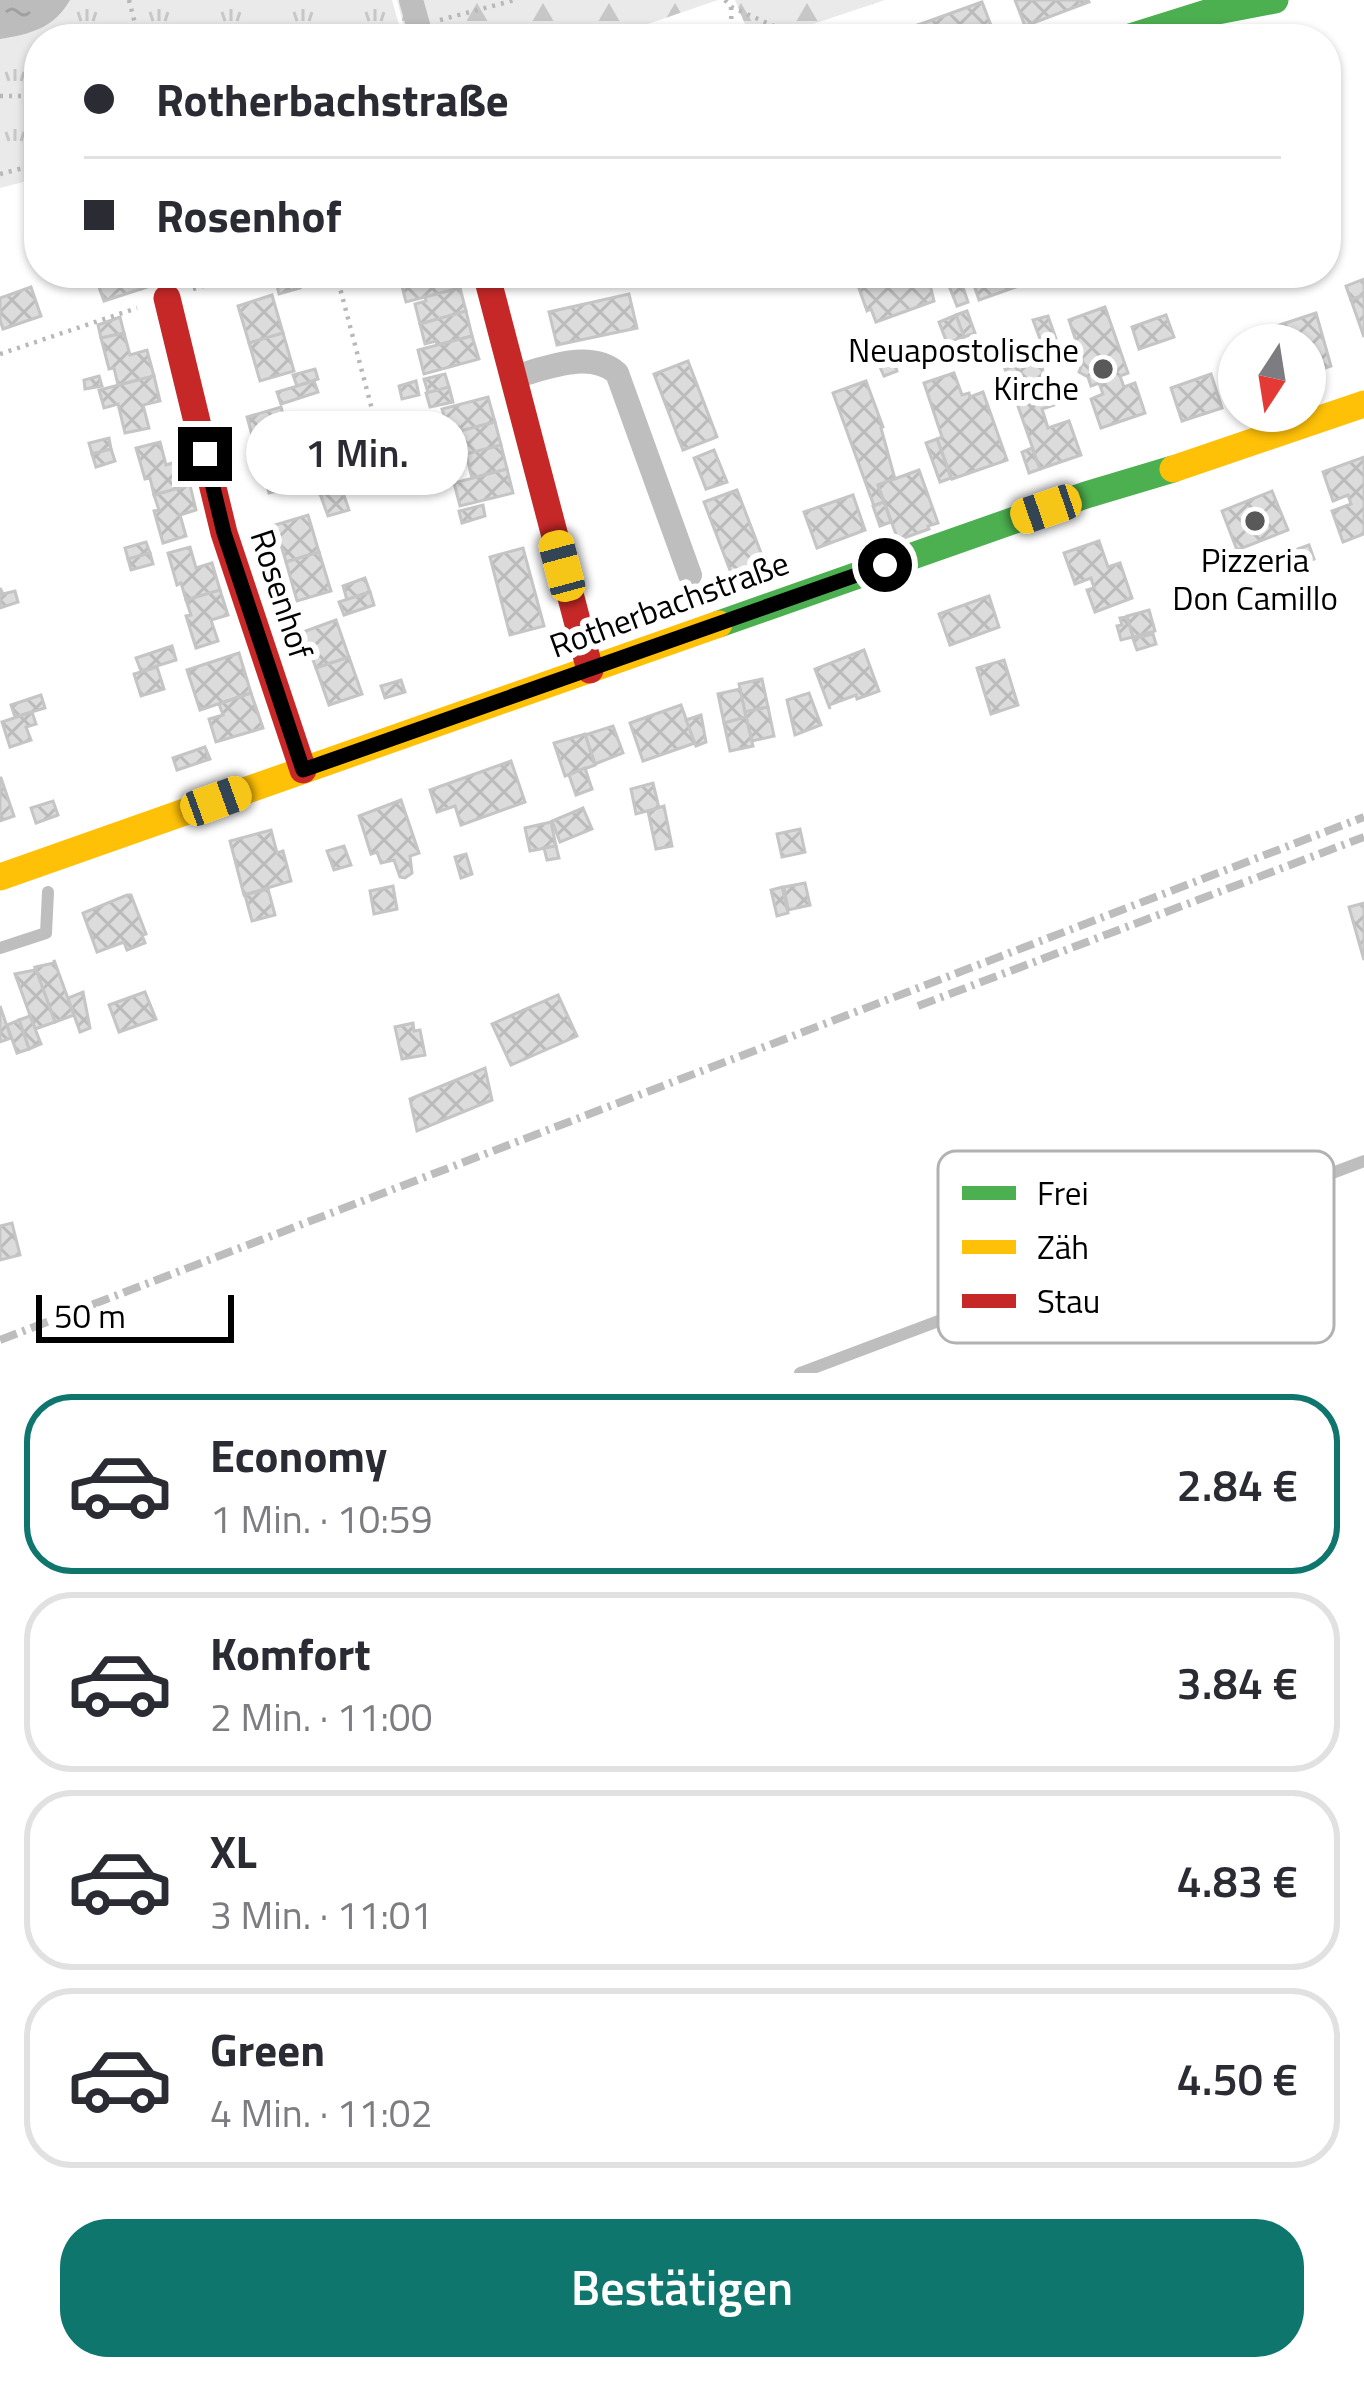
<!DOCTYPE html>
<html lang="de">
<meta charset="utf-8">
<style>
body{margin:0;font-family:"Titillium Web",sans-serif;background:#f2f2f3;color:#2b2b33;height:100vh;display:flex;flex-direction:column;font-size:45px;white-space:nowrap}
*{box-sizing:border-box;margin:0}
p{font-size:39px;color:#7c7c81}
.icon{flex:none;width:66px;height:66px;fill:none;stroke:currentColor;stroke-width:2;stroke-linecap:round;stroke-linejoin:round}
.map{position:relative;height:1373px;overflow:hidden}
.drawer{display:flex;flex-direction:column;background:#fff;flex:1}
.drawer>*{flex:none}
.banner{position:absolute;left:24px;top:24px;width:1317px;height:264px;border-radius:48px;box-shadow:0 3px 9px #0004;display:grid;align-content:center;height:264px;padding:0 60px;background:#fff}
.needle{width:78px;rotate:192deg}
.tools{position:absolute;left:1218px;top:324px;display:grid;gap:24px}
.tools a{display:grid;place-items:center;width:108px;height:108px;border-radius:50%;background:#fff;box-shadow:0 3px 9px #0004;font-size:60px}
.scale{position:absolute;left:36px;bottom:30px;width:198px;box-sizing:border-box;padding-left:12px;border:6px solid #000;border-top:0;font-size:33px;line-height:42px;white-space:nowrap;color:#000;-webkit-text-stroke:9px #fff;paint-order:stroke}
.end{position:absolute;width:54px;height:54px;margin:-27px;border:15px solid #000;background:#fff;box-shadow:0 0 0 6px #fff}
.from{border-radius:50%}
.bubble{position:absolute;height:84px;border-radius:42px;background:#fff;box-shadow:0 3px 9px #0004;font-size:39px;font-weight:600;line-height:84px;text-align:center}
.car{position:absolute;width:36px;height:72px;margin:-36px -18px;border-radius:15px;box-shadow:0 0 9px 3px #0007;background:linear-gradient(#f5c518 24%,#345 0 40%,#f5c518 0 76%,#345 0 86%,#f5c518 0)}
.banner b{display:flex;align-items:center;gap:42px;height:114px;font-size:45px}
.banner b+b{border-top:3px solid #e1e1e2}
.banner i{width:30px;height:30px;background:#2b2b33}
ul{padding:21px 0 0;list-style:none}
li{display:flex;align-items:center;gap:36px;height:180px;margin:0 24px 18px;padding:0 36px;border:6px solid #e1e1e2;border-radius:48px}
li div{flex:1}
li b{display:block;font-size:45px}
li em{font-style:normal;font-weight:600}
li.current{border-color:#0f766e}
li>.icon{width:108px;height:108px;stroke-width:1.5}
.cta{display:flex;gap:24px;margin-top:auto;padding:24px 60px}
.cta a{flex:1;height:138px;border-radius:48px;background:#0f766e;color:#fff;font-size:48px;font-weight:600;line-height:138px;text-align:center}
.map>svg:first-child{display:block}
.forest{fill:url(#forest-firs)}
.park{fill:url(#park-tufts)}
.water{fill:url(#water-ripples)}
.building{fill:url(#building-cross-hatch);stroke:#c5c5c5;stroke-width:3}
.lines{fill:none;stroke-linecap:round;stroke-linejoin:round}
.path{stroke:#b8b8b8;stroke-width:4.5;stroke-dasharray:3 6;stroke-linecap:butt}
.lane{stroke:#bebebe;stroke-width:12}
.street{stroke:#bebebe;stroke-width:24}
.fast{stroke:#4caf50;stroke-width:27}
.slow{stroke:#ffc107;stroke-width:27}
.jam{stroke:#c62828;stroke-width:27}
.rail{stroke:#bdbdbd;stroke-width:8;stroke-dasharray:18 6 3 6;stroke-linecap:butt}
.route{stroke:#000;stroke-width:15}
.poi-dot{fill:#595959;stroke:#fff;stroke-width:4.5}
.labels{text-anchor:middle;dominant-baseline:central;stroke-width:12;stroke-linejoin:round;paint-order:stroke}
.poi-label{font-size:33px;fill:#000;stroke:#fff;text-anchor:end}
.street-label{font-size:33px;fill:#000;stroke:#fff}
.key{fill:#fff;stroke:#b2b2b2;stroke-width:3}
.key-label{font-size:33px;fill:#000}
</style>
<div class="map">
<svg width="1364" height="1373" viewBox="0 0 1364 1373">
<defs>
<pattern id="forest-firs" width="22" height="20" patternUnits="userSpaceOnUse" patternTransform="scale(3)"><rect width="22" height="20" fill="#eaeaea"/><path d="M5 1l3.5 6h-7zM16 11l3.5 6h-7z" fill="#c7c7c7"/></pattern>
<pattern id="park-tufts" width="24" height="20" patternUnits="userSpaceOnUse" patternTransform="scale(3)"><rect width="24" height="20" fill="#eaeaea"/><path d="M3 7l-1-3M5 7V3M7 7l1-3M15 17l-1-3M17 17v-4M19 17l1-3" fill="none" stroke="#c7c7c7"/></pattern>
<pattern id="water-ripples" width="26" height="14" patternUnits="userSpaceOnUse" patternTransform="scale(3)"><rect width="26" height="14" fill="#bcbcbc"/><path d="M2 4q2-2 4 0t4 0M15 11q2-2 4 0t4 0" fill="none" stroke="#a0a0a0"/></pattern>
<pattern id="building-cross-hatch" width="8" height="8" patternUnits="userSpaceOnUse" patternTransform="scale(3)"><rect width="8" height="8" fill="#dcdcdc"/><path d="M0 0l8 8M0 8l8-8" fill="none" stroke="#bbb"/></pattern>
</defs>
<rect width="100%" height="100%" fill="#fff"/>
<g class="forest">
<path d="M397,0H718L604,39H407Z"/>
<path d="M735,0H885L768,39H751Z"/>
</g>
<path class="park" d="M0,0H392L403,39H39V178L0,188Z"/>
<path class="water" d="M0,0H70C54,28 31,34 0,39Z"/>
<g class="building">
<path d="M1015,0H1088L1089,2L1025,26Z"/>
<path d="M982,2L995,36L988,39H923L918,25Z"/>
<path d="M918,25L923,39H879Z"/>
<path d="M94,273H136L141,289L104,301Z"/>
<path d="M136,273H169L171,279L141,289Z"/>
<path d="M274,273H304L305,274L297,276L300,288L279,294Z"/>
<path d="M419,273H455L460,288L406,302L400,278Z"/>
<path d="M924,273L926,278L928,277L934,301L876,322L871,309L867,311L855,277L870,273Z"/>
<path d="M958,273L968,302L957,306L946,278Z"/>
<path d="M970,273H1020L1024,284L979,300Z"/>
<path d="M1364,279V295L1351,300L1346,286Z"/>
<path d="M31,287L41,316L3,329L0,320V298Z"/>
<path d="M460,288L466,311L420,324L415,304L426,301L425,297Z"/>
<path d="M629,294L637,328L557,345L549,312Z"/>
<path d="M272,295L283,333L249,343L238,306Z"/>
<path d="M1364,295V337L1351,300Z"/>
<path d="M1105,307L1128,373L1120,376L1124,387L1135,383L1145,413L1101,428L1091,399L1103,394L1099,383L1091,386L1088,377L1079,372L1083,362L1069,320Z"/>
<path d="M466,311L472,336L437,345L436,341L425,344L420,324Z"/>
<path d="M967,311L975,333L964,337L956,315Z"/>
<path d="M1316,313L1331,366L1305,375V345H1276L1270,328Z"/>
<path d="M956,315L964,337L947,343L939,322Z"/>
<path d="M1166,315L1174,337L1139,349L1132,327Z"/>
<path d="M1048,316L1060,350L1046,355L1033,320Z"/>
<path d="M120,317L124,333L101,338L98,325Z"/>
<path d="M1260,332L1265,345H1251L1248,336Z"/>
<path d="M124,333L130,355L147,350L154,376L118,385L114,368L109,369L101,338Z"/>
<path d="M283,333L294,371L260,381L249,343Z"/>
<path d="M472,336L479,359L424,374L418,350Z"/>
<path d="M1039,358L1054,405L1042,409L1048,428L1069,421L1081,455L1040,469L1005,369Z"/>
<path d="M894,360L897,371L884,376L879,365Z"/>
<path d="M688,361L717,437L683,450L654,374Z"/>
<path d="M315,369L318,379L297,386L293,375Z"/>
<path d="M954,373L962,395L969,393L970,397L983,392L1007,460L952,479L937,439L942,437L924,383Z"/>
<path d="M445,374L449,387L428,393L424,379Z"/>
<path d="M1211,374L1222,408L1182,421L1171,388Z"/>
<path d="M99,376L102,386L85,389L84,380Z"/>
<path d="M154,376L160,401L143,405L149,428L125,433L118,404L104,408L99,390Z"/>
<path d="M314,381L318,392L281,404L277,392Z"/>
<path d="M416,381L419,395L402,399L399,386Z"/>
<path d="M866,381L883,427L881,428L895,479L878,485L884,502L874,506L833,393Z"/>
<path d="M449,387L453,402L430,407L426,393Z"/>
<path d="M488,397L495,422L460,431L459,427L448,430L442,409Z"/>
<path d="M281,407L288,431L299,428L303,443L258,456L247,417Z"/>
<path d="M495,422L501,445L466,454L460,431Z"/>
<path d="M109,438L111,449L92,454L89,443Z"/>
<path d="M937,439L951,478L940,482L926,443Z"/>
<path d="M160,442L166,465L182,460L190,485L154,495L150,478L145,479L136,448Z"/>
<path d="M501,445L507,469L472,478L466,454Z"/>
<path d="M293,446L303,484L269,493L258,456Z"/>
<path d="M1032,448L1040,469L1029,473L1022,452Z"/>
<path d="M111,449L115,461L96,467L92,454Z"/>
<path d="M714,450L727,482L706,489L694,458Z"/>
<path d="M1364,457V534L1343,542L1332,511L1351,504L1348,495L1333,501L1323,472Z"/>
<path d="M507,469L513,493L460,506L454,483Z"/>
<path d="M919,470L938,523L928,526L929,529L898,540L878,485Z"/>
<path d="M342,473L346,485L320,494L317,481Z"/>
<path d="M190,485L196,510L180,515L186,536L163,543L154,511L159,510L154,495Z"/>
<path d="M341,487L349,510L328,516L320,494Z"/>
<path d="M737,490L766,566L733,578L704,502Z"/>
<path d="M1272,491L1288,530L1237,550L1222,511Z"/>
<path d="M853,495L865,530L817,548L804,512Z"/>
<path d="M884,502L891,522L880,526L873,506Z"/>
<path d="M483,505L485,516L462,523L459,511Z"/>
<path d="M308,515L319,552L286,562L275,525Z"/>
<path d="M1099,541L1108,567L1120,563L1132,598L1095,612L1087,590L1094,588L1091,578L1075,584L1064,553Z"/>
<path d="M146,542L150,553L128,559L125,548Z"/>
<path d="M1309,545L1314,559L1292,567L1287,553Z"/>
<path d="M190,547L196,568L212,563L220,590L186,600L181,583L177,585L168,553Z"/>
<path d="M523,548L544,626L510,635L490,557Z"/>
<path d="M319,552L331,591L297,601L286,562Z"/>
<path d="M150,553L153,564L131,570L128,559Z"/>
<path d="M365,578L370,592L347,600L343,586Z"/>
<path d="M0,588L3,594L15,591L18,602L0,608Z"/>
<path d="M220,590L228,615L211,620L218,641L196,648L186,616L191,615L186,600Z"/>
<path d="M370,592L374,605L344,615L339,602Z"/>
<path d="M989,596L999,627L950,645L939,614Z"/>
<path d="M1149,610L1155,631L1133,637L1127,616Z"/>
<path d="M1127,617L1133,637L1121,640L1117,626L1122,625L1120,618Z"/>
<path d="M336,620L349,657L316,668L303,632Z"/>
<path d="M1153,634L1156,644L1137,650L1133,639Z"/>
<path d="M172,646L176,660L141,671L136,658Z"/>
<path d="M864,650L879,691L857,699L856,695L829,705L830,709L815,669Z"/>
<path d="M239,653L251,693L200,710L187,670Z"/>
<path d="M349,657L362,694L329,705L316,668Z"/>
<path d="M1004,660L1018,705L991,714L977,668Z"/>
<path d="M157,667L164,689L141,696L134,674Z"/>
<path d="M762,679L768,707L745,712L739,684Z"/>
<path d="M401,680L405,692L385,698L381,686Z"/>
<path d="M740,689L746,717L724,723L718,694Z"/>
<path d="M251,693L263,728L216,742L209,719L223,715L219,704Z"/>
<path d="M809,693L821,725L795,735L787,700Z"/>
<path d="M41,695L45,708L15,717L11,705Z"/>
<path d="M681,705L695,743L643,761L630,723Z"/>
<path d="M768,707L774,736L752,741L745,712Z"/>
<path d="M32,712L36,724L26,727L31,740L10,747L2,722Z"/>
<path d="M701,715L706,742L696,746L686,720Z"/>
<path d="M746,717L753,746L730,751L724,723Z"/>
<path d="M613,726L623,753L595,764L585,735Z"/>
<path d="M585,734L595,765L565,776L554,743Z"/>
<path d="M205,747L210,759L177,770L173,758Z"/>
<path d="M511,761L525,802L461,825L455,806L437,812L430,790Z"/>
<path d="M585,768L592,789L576,795L569,775Z"/>
<path d="M1,778L14,816L0,821V778Z"/>
<path d="M653,783L659,808L636,814L631,789Z"/>
<path d="M401,800L419,853L410,856L412,873L405,878L400,877L394,860L381,863L377,852L371,854L359,816Z"/>
<path d="M53,801L58,815L36,823L31,808Z"/>
<path d="M664,806L672,846L656,849L648,811Z"/>
<path d="M583,808L592,829L560,842L552,821Z"/>
<path d="M551,822L556,846L530,851L525,828Z"/>
<path d="M800,829L805,852L782,857L777,834Z"/>
<path d="M271,830L277,853L283,851L291,881L244,895L230,841Z"/>
<path d="M344,846L351,865L334,870L327,851Z"/>
<path d="M556,846L559,858L547,860L544,848Z"/>
<path d="M466,854L472,874L461,878L455,857Z"/>
<path d="M805,883L810,905L788,910L784,887Z"/>
<path d="M393,886L397,909L374,914L370,891Z"/>
<path d="M782,887L788,913L777,916L771,890Z"/>
<path d="M268,889L275,915L252,921L245,895Z"/>
<path d="M127,895H131L146,934L142,935L145,943L127,950L124,942L97,952L83,913Z"/>
<path d="M1364,903V960L1349,907Z"/>
<path d="M54,960L74,1015L55,1022L35,967L54,963Z"/>
<path d="M35,967L55,1022L35,1029L15,974L35,970Z"/>
<path d="M83,992L90,1028L80,1032L68,998Z"/>
<path d="M145,992L156,1019L119,1032L109,1005Z"/>
<path d="M558,995L577,1036L511,1065L492,1024Z"/>
<path d="M0,1006L11,1038L0,1042Z"/>
<path d="M30,1016L41,1044L29,1049L19,1020Z"/>
<path d="M19,1020L29,1049L17,1053L7,1025Z"/>
<path d="M413,1023L414,1031L420,1030L425,1055L402,1059L395,1027Z"/>
<path d="M485,1068L492,1100L417,1131L410,1099Z"/>
<path d="M12,1223L20,1255L0,1260V1226Z"/>
</g>
<g class="lines">
<g class="path">
<path d="M129,0L139,39"/>
<path d="M725,0L731,7L792,34L796,39"/>
<path d="M731,7L732,39"/>
<path d="M440,20L515,0"/>
<path d="M352,39L394,30"/>
<path d="M0,96H39"/>
<path d="M0,174L39,164"/>
<path d="M336,273L378,432"/>
<path d="M193,289L246,273"/>
<path d="M0,354L137,308"/>
</g>
<g class="lane">
<path d="M0,948L46,933L48,892"/>
<path d="M800,1373L1364,1161"/>
</g>
<g class="street">
<path d="M411,0L422,39"/>
<path d="M513,377C545,369 589,349 617,373L690,575"/>
</g>
<g class="fast">
<path d="M1124,39L1207,13L1275,0"/>
<path d="M719,624L1086,495L1173,469"/>
</g>
<g class="slow">
<path d="M1173,469L1364,404"/>
<path d="M0,877L719,624"/>
</g>
<g class="jam">
<path d="M486,273L590,670"/>
<path d="M167,298L224,533L303,770"/>
</g>
<g class="rail">
<path d="M918,1006L1364,837"/>
<path d="M0,1340L1364,817"/>
</g>
</g>
<g class="lines">
<path class="route" d="M205,454L224,533L303,770L885,565"/>
</g>
<g class="poi-dot">
<circle cx="1103" cy="369" r="12"/>
<circle cx="1255" cy="521" r="12"/>
</g>
<g class="labels">
<g class="poi-label">
<text x="1079" y="350">Neuapostolische<tspan x="1079" dy="38">Kirche</tspan></text>
<text x="1255" y="560" text-anchor="middle">Pizzeria<tspan x="1255" dy="38">Don Camillo</tspan></text>
</g>
<g class="street-label">
<text transform="translate(282 594) rotate(72)">Rosenhof</text>
<text transform="translate(669 604) rotate(-20)">Rotherbachstraße</text>
</g>
</g>
<rect x="938" y="1151" width="396" height="192" rx="18" class="key"/>
<rect x="962" y="1186" width="54" height="14" fill="#4caf50"/>
<rect x="962" y="1240" width="54" height="14" fill="#ffc107"/>
<rect x="962" y="1294" width="54" height="14" fill="#c62828"/>
<g class="key-label">
<text x="1037" y="1205">Frei</text>
<text x="1037" y="1259">Zäh</text>
<text x="1037" y="1313">Stau</text>
</g>
</svg>
<div class="tools">
<a><svg class="needle" viewBox="-14 -14 28 28"><path d="M0-13l5 13h-10z" fill="#e53935"/><path d="M0 13l5-13h-10z" fill="#7c7c81"/></svg></a>
</div>
<div class="scale">50 m</div>
<i class="end from" style="left:885px;top:565px"></i>
<i class="end" style="left:205px;top:454px"></i>
<div class="bubble" style="left:246px;top:411px;width:222px">1 Min.</div>
<i class="car" style="left:1046px;top:509px;rotate:251deg"></i>
<i class="car" style="left:562px;top:566px;rotate:345deg"></i>
<i class="car" style="left:216px;top:801px;rotate:70deg"></i>
<div class="banner">
<b><i class="from"></i>Rotherbachstraße</b>
<b><i></i>Rosenhof</b>
</div>
</div>
<section class="drawer">
<ul>
<li class="current"><svg class="icon" aria-label="car" viewBox="0 0 24 24"><path d="M5 17H2v-5l4-1 3-4h7l3 4 3 1v5h-3M9 17h6M6 11h13"/><circle cx="7" cy="17" r="2"/><circle cx="17" cy="17" r="2"/></svg><div><b>Economy</b><p>1 Min. · 10:59</p></div><em>2.84 €</em></li>
<li><svg class="icon" aria-label="car" viewBox="0 0 24 24"><path d="M5 17H2v-5l4-1 3-4h7l3 4 3 1v5h-3M9 17h6M6 11h13"/><circle cx="7" cy="17" r="2"/><circle cx="17" cy="17" r="2"/></svg><div><b>Komfort</b><p>2 Min. · 11:00</p></div><em>3.84 €</em></li>
<li><svg class="icon" aria-label="car" viewBox="0 0 24 24"><path d="M5 17H2v-5l4-1 3-4h7l3 4 3 1v5h-3M9 17h6M6 11h13"/><circle cx="7" cy="17" r="2"/><circle cx="17" cy="17" r="2"/></svg><div><b>XL</b><p>3 Min. · 11:01</p></div><em>4.83 €</em></li>
<li><svg class="icon" aria-label="car" viewBox="0 0 24 24"><path d="M5 17H2v-5l4-1 3-4h7l3 4 3 1v5h-3M9 17h6M6 11h13"/><circle cx="7" cy="17" r="2"/><circle cx="17" cy="17" r="2"/></svg><div><b>Green</b><p>4 Min. · 11:02</p></div><em>4.50 €</em></li>
</ul>
<div class="cta"><a>Bestätigen</a></div>
</section>
